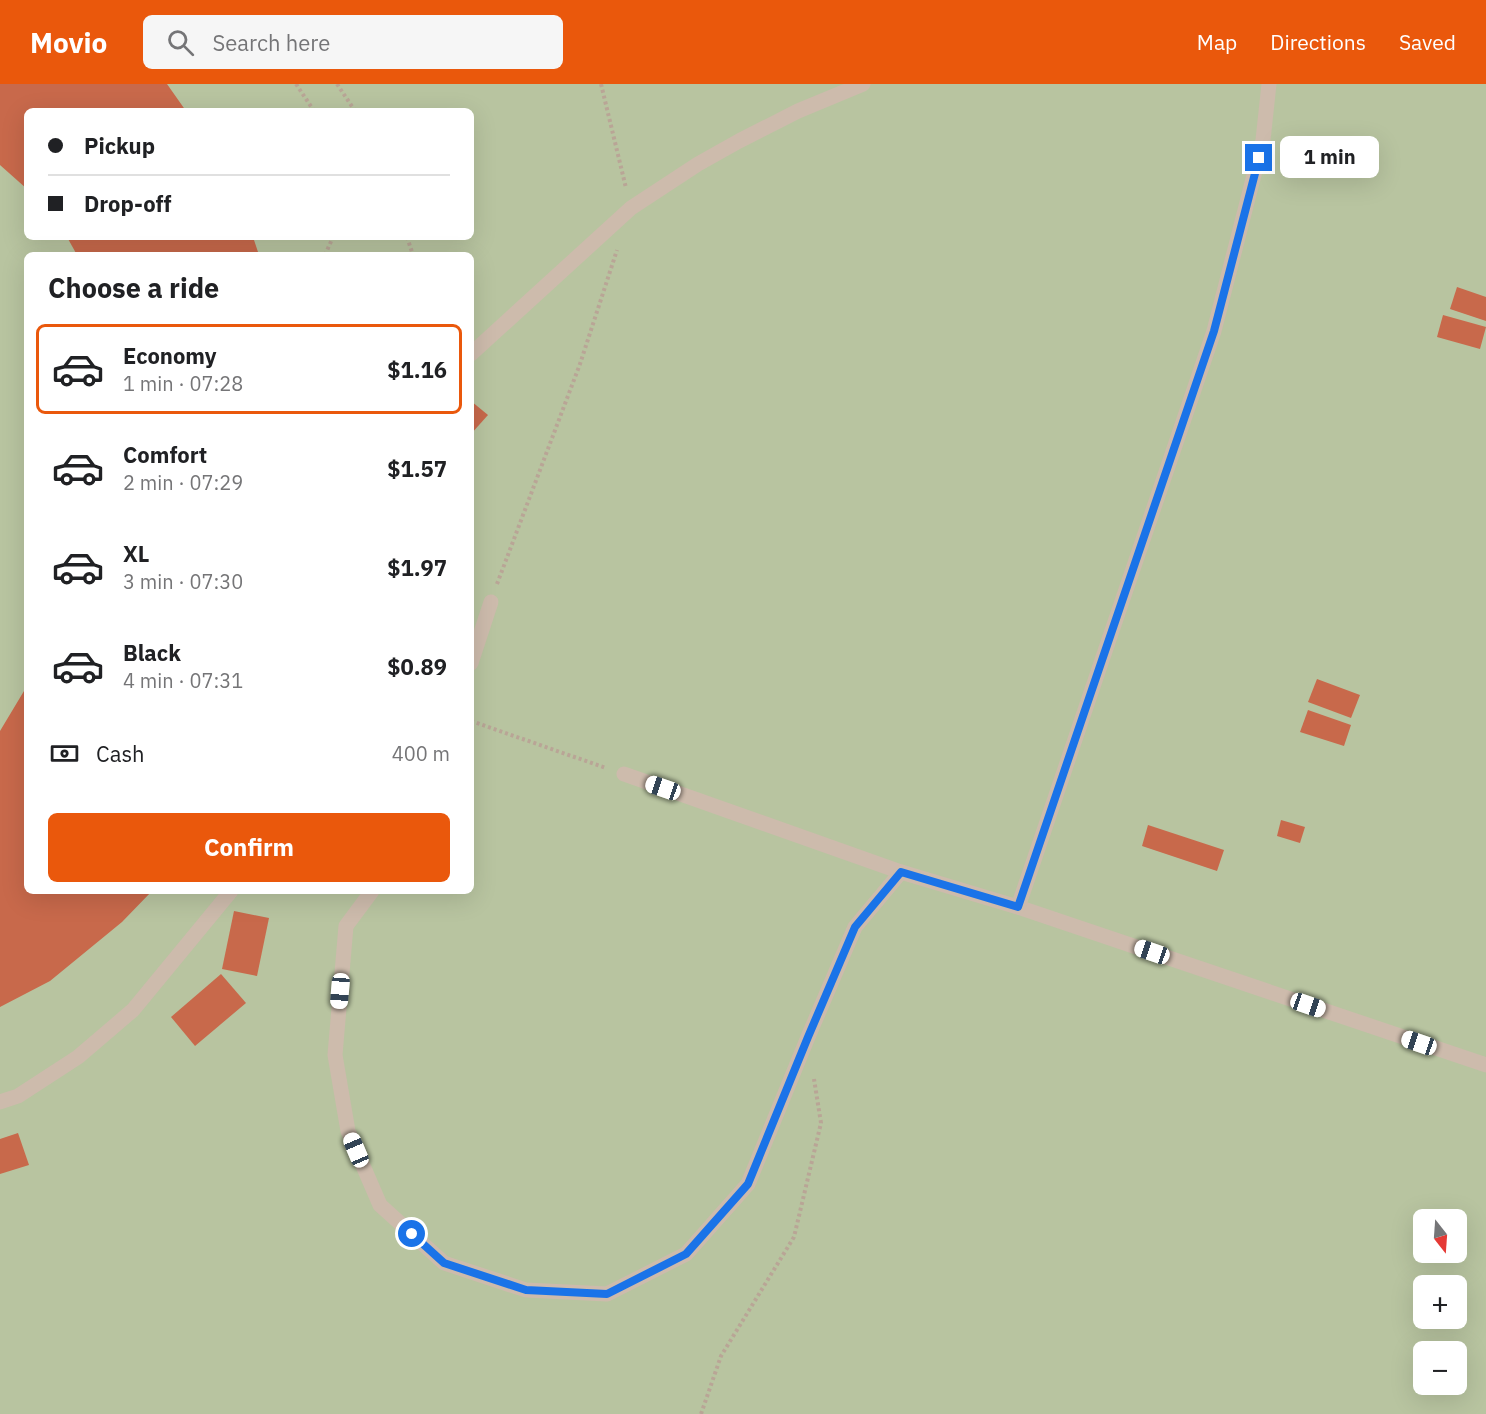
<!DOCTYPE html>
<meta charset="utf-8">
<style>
body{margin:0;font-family:"IBM Plex Sans",sans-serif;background:#f6f6f6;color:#202124;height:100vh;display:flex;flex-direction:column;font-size:22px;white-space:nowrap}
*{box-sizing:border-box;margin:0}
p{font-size:20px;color:#757577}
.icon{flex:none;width:33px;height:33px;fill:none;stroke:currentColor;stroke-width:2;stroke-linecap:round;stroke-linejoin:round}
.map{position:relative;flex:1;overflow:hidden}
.sheet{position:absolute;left:24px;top:168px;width:450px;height:642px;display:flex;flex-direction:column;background:#fff;border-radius:9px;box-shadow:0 6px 24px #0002}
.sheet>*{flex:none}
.hud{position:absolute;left:24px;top:24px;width:450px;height:132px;border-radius:9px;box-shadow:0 6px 24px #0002;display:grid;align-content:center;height:132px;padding:0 24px;background:#fff}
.needle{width:39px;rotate:163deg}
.fabs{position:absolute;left:1413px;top:1125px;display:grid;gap:12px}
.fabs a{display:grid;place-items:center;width:54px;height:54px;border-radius:9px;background:#fff;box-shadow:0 6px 24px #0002;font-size:30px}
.end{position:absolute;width:27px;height:27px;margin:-14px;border:8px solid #1a73e8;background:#fff;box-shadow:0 0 0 3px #fff}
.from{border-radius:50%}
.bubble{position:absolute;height:42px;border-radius:9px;background:#fff;box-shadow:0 6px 24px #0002;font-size:20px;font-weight:800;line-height:42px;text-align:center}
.car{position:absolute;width:18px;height:36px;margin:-18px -9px;border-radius:8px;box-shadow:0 0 4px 2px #0007;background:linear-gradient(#fff 24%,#345 0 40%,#fff 0 76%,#345 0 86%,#fff 0)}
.hud b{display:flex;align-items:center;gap:21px;height:57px;font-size:22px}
.hud b+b{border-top:2px solid #e0e0e0}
.hud i{width:15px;height:15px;background:#202124}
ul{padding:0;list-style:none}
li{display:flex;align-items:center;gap:18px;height:90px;margin:0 12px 9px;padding:0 12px;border:3px solid transparent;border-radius:9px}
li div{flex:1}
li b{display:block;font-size:22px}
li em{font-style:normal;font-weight:800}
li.selected{border-color:#ea580c}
li>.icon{width:54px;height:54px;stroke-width:1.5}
h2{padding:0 24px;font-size:27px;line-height:72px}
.pay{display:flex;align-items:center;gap:15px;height:66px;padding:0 24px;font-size:22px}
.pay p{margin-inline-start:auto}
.cta{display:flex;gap:12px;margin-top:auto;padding:12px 24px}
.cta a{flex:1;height:69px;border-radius:9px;background:#ea580c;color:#fff;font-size:24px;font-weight:800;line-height:69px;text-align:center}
header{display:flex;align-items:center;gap:36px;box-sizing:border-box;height:84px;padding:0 30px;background:#ea580c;color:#fff}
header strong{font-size:28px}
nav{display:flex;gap:33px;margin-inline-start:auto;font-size:21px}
.search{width:420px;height:54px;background:#f6f6f6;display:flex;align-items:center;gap:15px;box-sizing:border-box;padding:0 21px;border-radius:9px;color:#757577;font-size:22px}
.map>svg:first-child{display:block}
.green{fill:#b8c4a0;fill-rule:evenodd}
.building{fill:#c8694b}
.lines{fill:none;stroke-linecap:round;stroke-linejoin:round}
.path{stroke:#b9a596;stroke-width:4;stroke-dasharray:3 3;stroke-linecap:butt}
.lane{stroke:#cdbbac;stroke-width:15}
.street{stroke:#cdbbac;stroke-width:15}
.route{stroke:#1a73e8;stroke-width:8}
</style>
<header>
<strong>Movio</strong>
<div class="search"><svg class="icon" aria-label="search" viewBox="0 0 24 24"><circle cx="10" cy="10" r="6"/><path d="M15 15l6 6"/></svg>Search here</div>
<nav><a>Map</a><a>Directions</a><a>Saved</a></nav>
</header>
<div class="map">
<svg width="1486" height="1330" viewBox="0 0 1486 1330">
<rect width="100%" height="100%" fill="#f4ebe1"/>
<path class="green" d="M0,0H1486V1330H0ZM27,27H471V153H27ZM27,171H471V807H27ZM1424,1136H1456V1168H1424ZM1424,1202H1456V1234H1424ZM1424,1268H1456V1300H1424Z"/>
<g class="building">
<path d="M0,0H167L186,27H27V105L0,81Z"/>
<path d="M67,153H253L259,171H77Z"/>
<path d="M1457,203L1486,213V237L1450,225Z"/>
<path d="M1443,231L1486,243L1480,265L1437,253Z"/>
<path d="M471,317L488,331L471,350Z"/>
<path d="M1317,595L1360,611L1351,634L1308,618Z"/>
<path d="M27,602V807H152L122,838L50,897L0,923V647Z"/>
<path d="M1308,626L1351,641L1344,662L1300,648Z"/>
<path d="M1281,736L1305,743L1300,759L1277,752Z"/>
<path d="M1148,741L1224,766L1217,787L1142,762Z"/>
<path d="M234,827L269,834L257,892L222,885Z"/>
<path d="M221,890L246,919L195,962L171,933Z"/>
<path d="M18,1049L29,1081L0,1090V1055Z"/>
</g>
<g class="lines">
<g class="path">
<path d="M296,0L314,27"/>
<path d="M337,0L355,27"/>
<path d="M601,0L626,104"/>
<path d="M407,153L413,171"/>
<path d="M325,171L333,153"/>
<path d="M497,500L580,280L617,166"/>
<path d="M471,637L606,684"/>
<path d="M701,1330L721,1272L794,1153L821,1039L814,995"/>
</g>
<g class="lane">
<path d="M471,270L631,124L698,80L739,57L798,27L863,0"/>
<path d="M471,579L491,518"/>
<path d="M372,807L346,842L335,971L348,1047L380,1121L444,1179L526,1206L607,1210L686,1170L748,1100L808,953L855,843L901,788L624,690"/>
<path d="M0,1018L18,1012L78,973L133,926L231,807"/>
</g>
<g class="street">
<path d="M901,788L1018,823L1486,981"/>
<path d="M1018,823L1214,247L1263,56L1269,0"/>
</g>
</g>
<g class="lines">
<path class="route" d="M412,1150L444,1179L526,1206L607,1210L686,1170L748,1100L808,953L855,843L901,788L1018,823L1214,247L1259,74"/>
</g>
</svg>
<div class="fabs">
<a><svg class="needle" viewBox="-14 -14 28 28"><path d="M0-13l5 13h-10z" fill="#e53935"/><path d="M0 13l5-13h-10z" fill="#757577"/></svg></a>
<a>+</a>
<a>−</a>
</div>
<i class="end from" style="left:412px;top:1150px"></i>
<i class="end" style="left:1259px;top:74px"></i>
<div class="bubble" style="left:1280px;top:52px;width:99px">1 min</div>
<i class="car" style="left:663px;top:704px;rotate:289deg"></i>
<i class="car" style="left:1152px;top:868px;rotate:289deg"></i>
<i class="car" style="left:340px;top:907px;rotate:185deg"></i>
<i class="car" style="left:1308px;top:921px;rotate:109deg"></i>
<i class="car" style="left:1419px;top:959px;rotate:289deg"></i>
<i class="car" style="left:356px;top:1066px;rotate:337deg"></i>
<div class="hud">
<b><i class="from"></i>Pickup</b>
<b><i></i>Drop-off</b>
</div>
<section class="sheet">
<h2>Choose a ride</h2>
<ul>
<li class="selected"><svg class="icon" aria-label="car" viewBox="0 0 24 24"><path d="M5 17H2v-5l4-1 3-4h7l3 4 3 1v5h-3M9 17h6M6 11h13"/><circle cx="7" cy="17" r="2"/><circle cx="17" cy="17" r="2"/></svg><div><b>Economy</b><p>1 min · 07:28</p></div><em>$1.16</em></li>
<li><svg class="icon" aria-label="car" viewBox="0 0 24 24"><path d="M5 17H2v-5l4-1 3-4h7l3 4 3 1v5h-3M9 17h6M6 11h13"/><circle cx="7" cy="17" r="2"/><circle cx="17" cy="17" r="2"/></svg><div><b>Comfort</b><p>2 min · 07:29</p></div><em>$1.57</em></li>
<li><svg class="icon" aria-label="car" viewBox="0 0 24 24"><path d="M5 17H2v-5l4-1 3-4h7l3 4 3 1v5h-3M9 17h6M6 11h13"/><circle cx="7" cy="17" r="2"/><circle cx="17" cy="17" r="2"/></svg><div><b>XL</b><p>3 min · 07:30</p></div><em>$1.97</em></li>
<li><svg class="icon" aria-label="car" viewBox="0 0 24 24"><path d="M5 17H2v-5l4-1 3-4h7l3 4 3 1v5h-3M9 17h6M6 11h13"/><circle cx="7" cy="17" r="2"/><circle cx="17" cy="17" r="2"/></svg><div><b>Black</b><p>4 min · 07:31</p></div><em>$0.89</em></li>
</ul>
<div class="pay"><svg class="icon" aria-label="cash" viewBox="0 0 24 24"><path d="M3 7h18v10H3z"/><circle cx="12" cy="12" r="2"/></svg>Cash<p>400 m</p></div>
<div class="cta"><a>Confirm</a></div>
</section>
</div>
